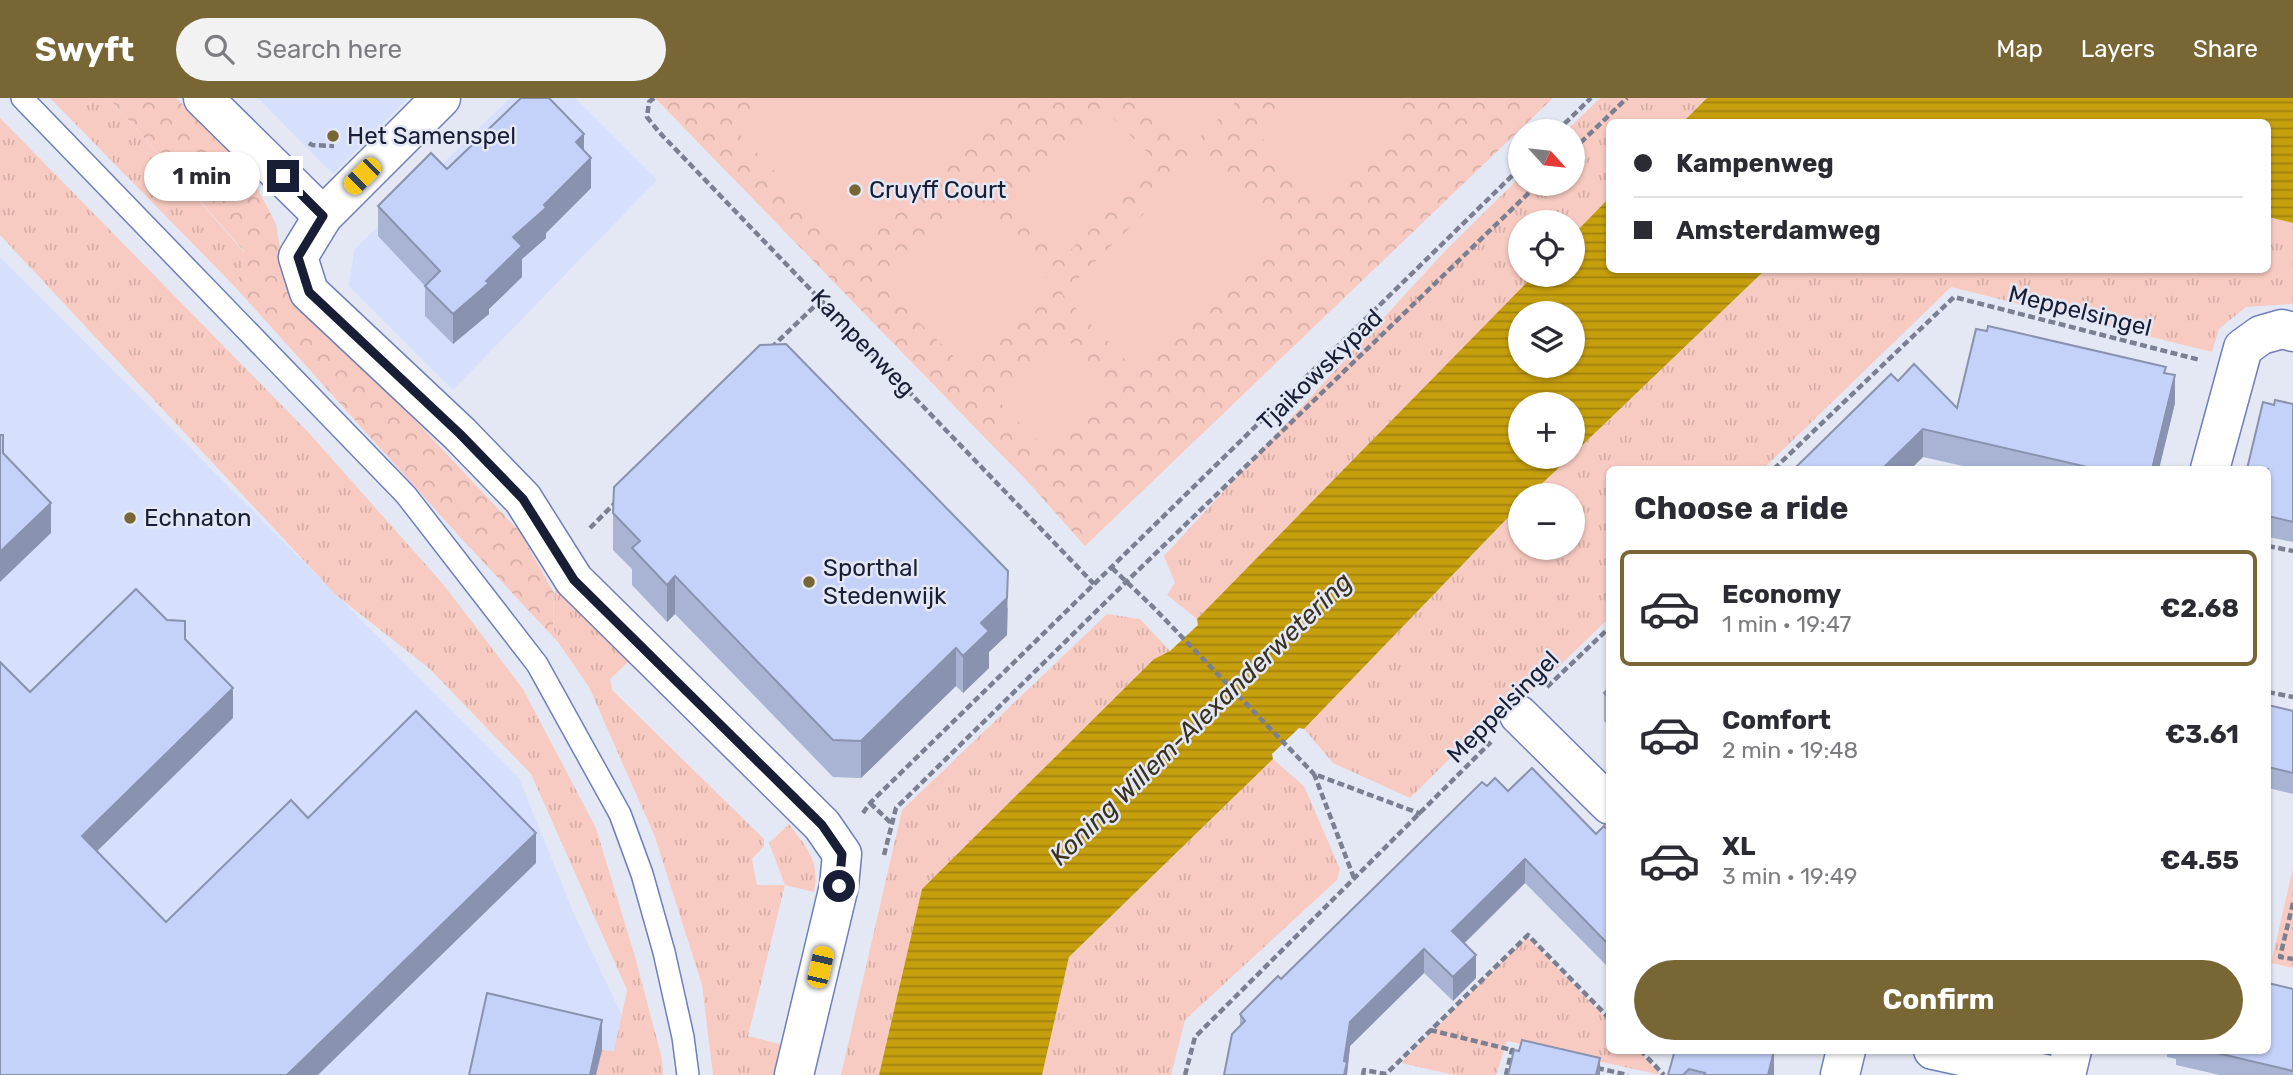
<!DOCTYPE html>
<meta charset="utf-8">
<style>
body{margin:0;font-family:Rubik,sans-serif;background:#f2f2f3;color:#2b2b33;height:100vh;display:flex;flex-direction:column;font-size:26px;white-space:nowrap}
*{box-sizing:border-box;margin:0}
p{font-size:23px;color:#7c7c81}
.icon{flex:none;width:38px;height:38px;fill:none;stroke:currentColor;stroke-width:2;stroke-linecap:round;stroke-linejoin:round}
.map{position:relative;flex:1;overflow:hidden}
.drawer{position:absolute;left:1606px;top:368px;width:665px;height:588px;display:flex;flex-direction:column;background:#fff;border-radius:10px;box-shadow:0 2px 5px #0004}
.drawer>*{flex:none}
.guide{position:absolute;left:1606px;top:21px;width:665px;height:154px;border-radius:10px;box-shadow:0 2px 5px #0004;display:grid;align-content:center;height:154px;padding:0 28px;background:#fff}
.needle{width:46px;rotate:117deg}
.tools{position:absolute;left:1508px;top:21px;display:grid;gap:14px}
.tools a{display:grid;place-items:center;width:77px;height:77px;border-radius:50%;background:#fff;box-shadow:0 2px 5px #0004;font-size:35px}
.end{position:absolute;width:32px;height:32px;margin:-16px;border:9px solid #181e36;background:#fff;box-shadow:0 0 0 4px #fff}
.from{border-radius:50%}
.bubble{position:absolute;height:49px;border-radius:24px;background:#fff;box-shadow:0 2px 5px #0004;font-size:23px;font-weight:700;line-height:49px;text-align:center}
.car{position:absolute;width:21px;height:42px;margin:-21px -10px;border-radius:9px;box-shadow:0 0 5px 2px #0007;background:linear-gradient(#f5c518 24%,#345 0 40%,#f5c518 0 76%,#345 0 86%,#f5c518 0)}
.guide b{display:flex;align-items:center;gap:24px;height:66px;font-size:26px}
.guide b+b{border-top:2px solid #e1e1e2}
.guide i{width:18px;height:18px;background:#2b2b33}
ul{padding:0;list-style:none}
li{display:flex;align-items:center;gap:21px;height:116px;margin:0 14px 10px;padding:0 14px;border:4px solid transparent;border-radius:10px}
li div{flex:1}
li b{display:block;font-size:26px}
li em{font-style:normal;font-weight:700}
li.selected{border-color:#786735}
li>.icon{width:63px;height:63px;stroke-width:1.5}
h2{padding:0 28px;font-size:32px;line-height:84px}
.action{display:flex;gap:14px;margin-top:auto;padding:14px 28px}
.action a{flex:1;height:80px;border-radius:42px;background:#786735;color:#fff;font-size:28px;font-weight:700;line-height:80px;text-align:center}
header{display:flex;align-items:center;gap:42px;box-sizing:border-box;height:98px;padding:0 35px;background:#786735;color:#fff}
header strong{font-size:33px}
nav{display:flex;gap:38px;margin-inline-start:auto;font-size:24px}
.search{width:490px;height:63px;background:#f2f2f3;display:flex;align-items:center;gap:18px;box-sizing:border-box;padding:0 24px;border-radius:38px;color:#7c7c81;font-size:26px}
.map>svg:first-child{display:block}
.built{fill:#d6e0fd}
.grass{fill:url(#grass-tufts)}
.forest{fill:url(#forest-crowns)}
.pitch{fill:#f8cbc2}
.water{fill:url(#water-rules);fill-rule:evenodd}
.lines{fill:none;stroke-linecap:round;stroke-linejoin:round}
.service-casing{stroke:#6e7fba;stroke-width:24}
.minor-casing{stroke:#6e7fba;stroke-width:41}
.path{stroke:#7a7f91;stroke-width:4.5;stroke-dasharray:7 3.5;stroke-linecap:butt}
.service{stroke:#fff;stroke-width:21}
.minor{stroke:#fff;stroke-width:38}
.wall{fill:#a9b4d5}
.shaded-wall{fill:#8992ae}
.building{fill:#c4d1f8;stroke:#8992ae;stroke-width:2}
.route{stroke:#181e36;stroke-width:9}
.poi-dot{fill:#786735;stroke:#e4e8f5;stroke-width:2.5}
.labels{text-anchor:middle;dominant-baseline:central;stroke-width:5;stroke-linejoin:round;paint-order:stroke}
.poi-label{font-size:24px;fill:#181e36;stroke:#e4e8f5;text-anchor:start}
.street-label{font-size:24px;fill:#181e36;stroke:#e4e8f5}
.water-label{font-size:26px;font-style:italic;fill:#3a321e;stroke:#e4e8f5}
</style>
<header>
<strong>Swyft</strong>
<div class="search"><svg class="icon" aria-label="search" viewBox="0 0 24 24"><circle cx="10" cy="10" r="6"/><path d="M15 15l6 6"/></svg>Search here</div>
<nav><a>Map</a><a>Layers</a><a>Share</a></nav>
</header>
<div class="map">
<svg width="2293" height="977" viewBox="0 0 2293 977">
<defs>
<pattern id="grass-tufts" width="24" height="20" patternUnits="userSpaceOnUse" patternTransform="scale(1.75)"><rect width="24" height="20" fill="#f8cbc2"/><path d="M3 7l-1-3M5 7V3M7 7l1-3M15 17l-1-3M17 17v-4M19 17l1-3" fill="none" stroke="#d4aea7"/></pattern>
<pattern id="forest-crowns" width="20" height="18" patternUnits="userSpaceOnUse" patternTransform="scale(1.75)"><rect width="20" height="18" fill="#f8cbc2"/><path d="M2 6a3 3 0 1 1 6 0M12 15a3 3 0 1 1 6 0" fill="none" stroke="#d4aea7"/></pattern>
<pattern id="water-rules" width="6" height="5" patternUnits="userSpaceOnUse" patternTransform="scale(1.75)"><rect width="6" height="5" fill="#c69f0d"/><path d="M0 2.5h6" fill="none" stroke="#a0810e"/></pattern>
</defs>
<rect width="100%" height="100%" fill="#e4e8f5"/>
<g class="built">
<path d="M258,0H408L333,76Z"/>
<path d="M510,0H575L657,82L453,292L349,188L354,152Z"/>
<path d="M0,159L519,680L574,816L632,939L622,977H0Z"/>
</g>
<g class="grass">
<path d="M50,0H109L244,154L237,191Z"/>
<path d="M1600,0H1707L1683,24H1610V99L1573,137V124H1521V177H1534L1197,521L1167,497L1175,485L1164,458L1446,152L1521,78V86H1573V33H1566Z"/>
<path d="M0,20L309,335L443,486L523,591L596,730L636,862L662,961L663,977H596L602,952L614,953L627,892L531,676L430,571L336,497L0,137Z"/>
<path d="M2268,119L2293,125V206L2246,209L2219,231L2212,254L1951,189L1763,371H1610V519L1524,602L1516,595L1410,700L1333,665L1304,631L1521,406V450H1573V397H1530L1570,359H1573V356L1765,172H2268Z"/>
<path d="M555,488L629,563L610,581L612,592L764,741V748L752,761L757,787H785L769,745L789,726C807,751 820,761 814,794L785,787L748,938L783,947L775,977H713L702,887L655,739L589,589L558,544L553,529Z"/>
<path d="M1107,516L1140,521L1170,553L1154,561L922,791L879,977H841L902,712Z"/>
<path d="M1273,661L1304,688L1340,771L1337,782L1185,922L1171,977H1042L1069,859Z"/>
<path d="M2293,770V870L2271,865Z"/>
<path d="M1527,839L1610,924V952H1637L1661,977L1507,943L1496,977H1454L1401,965Z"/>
</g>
<g class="forest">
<path d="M109,0H176L245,66L276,126L286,185L520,434L554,495L553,529L558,544L460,439L237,191L244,153Z"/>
<path d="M655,0H1553L1085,448L1027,383Z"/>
</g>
<g class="pitch">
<path d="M762,0H1012L852,154L732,29Z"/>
<path d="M1132,0H1240L1186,53Z"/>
<path d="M1301,0H1388L1406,19L1323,99L1262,40Z"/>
<path d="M1106,13L1159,66L1067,155L1016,103Z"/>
<path d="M1206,55L1284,136L1139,276L1062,196Z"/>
<path d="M967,103L1052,186L967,271L881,187Z"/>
<path d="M1061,235L1114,290L1048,353L994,299Z"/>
</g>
<g class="water">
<path d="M1707,0H2293V125L2268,119V24H1683Z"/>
<path d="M1610,99V172H1765L1573,356V306H1521V359H1570L1530,397H1521V406L1304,631L1299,630L1272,656L1273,661L1069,859L1042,977H879L922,791L1154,561L1170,553L1198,527L1197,521L1534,177H1573V137ZM1521,215H1573V268H1521Z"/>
</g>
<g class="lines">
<defs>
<path id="service" d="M22,0L406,397L537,566L620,716L642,776L664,854L683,939L688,977"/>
<g id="minor">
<path d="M203,0L323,118L441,0"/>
<path d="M323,118L298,159L309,194L460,336L523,401L574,482L822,727L842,756L839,788L794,977"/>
<path d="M2210,371L2243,250L2261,237L2282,231L2293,234"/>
<path d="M1519,617L1610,707"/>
<path d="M1933,952L2050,977"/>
<path d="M1840,977L1846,952"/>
<path d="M2066,977L2072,952"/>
</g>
</defs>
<use href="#service" class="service-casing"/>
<use href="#minor" class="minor-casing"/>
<g class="path">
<path d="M654,0L649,4L647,19L659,34L1094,486"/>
<path d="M1557,33L1591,0"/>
<path d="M309,45L312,47L334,48"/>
<path d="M1573,52L1627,0"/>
<path d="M771,250L821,202"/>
<path d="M1774,371L1954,199L2200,262"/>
<path d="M590,430L616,404"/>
<path d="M2268,448L2293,453"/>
<path d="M1112,470L1153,509L1314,676"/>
<path d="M1547,589L1610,529"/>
<path d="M2268,594L2293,599"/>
<path d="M870,705L891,725"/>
<path d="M863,715L870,705L1521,69"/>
<path d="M884,757L896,710L1126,484L1538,86"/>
<path d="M1354,780L1314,676L1421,716"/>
<path d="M2293,805L2280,859L2293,861"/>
<path d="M1430,932L1512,952"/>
<path d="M1640,952L1664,977"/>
<path d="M1597,970L1628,977"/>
<path d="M1185,977L1195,939L1491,644"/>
<path d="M1363,977L1364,972L1386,976L1528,837L1610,921"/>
<path d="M1506,977L1512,952L1520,954"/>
</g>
<use href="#service" class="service"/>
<use href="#minor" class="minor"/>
</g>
<g class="wall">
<path d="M584,53L591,90L546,135V140L522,161V179L489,211V216L453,246L425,218V188L378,138V108L447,71Z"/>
<path d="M2166,275L2175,305L2159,371H1976L1923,359L1898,283L1957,310Z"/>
<path d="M2293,306V444L2268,439V371L2274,307Z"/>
<path d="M613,415L1008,510L1007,537L989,554V570L963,595L956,588L861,680L833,679L675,516L667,524L632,487V471L613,452Z"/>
<path d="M1610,589V629L1604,623V595Z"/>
<path d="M2268,607L2293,613V696L2268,690Z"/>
<path d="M1487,688L1508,693L1596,736L1610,734V871L1525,785L1465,845L1476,880L1453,903L1424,875L1350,948L1347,977L1240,929V916L1281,881Z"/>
<path d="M2293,891V977H2220L2176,967V961L2167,959V952H2268Z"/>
<path d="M1675,952L1774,977H1668Z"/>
</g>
<g class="shaded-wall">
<path d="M584,36V67L576,44Z"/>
<path d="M591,60V90L546,135V140L522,161V179L489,211V216L453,246V216L486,183L513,139Z"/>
<path d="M2175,277V305L2159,371H2152Z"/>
<path d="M1923,331V359L1911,371H1882Z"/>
<path d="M51,405V435L0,484V454Z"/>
<path d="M1008,473L1007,537L989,554V570L963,595V558Z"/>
<path d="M675,478V516L667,524V487Z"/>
<path d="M956,550V588L861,680V643Z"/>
<path d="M233,590V620L82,768V738Z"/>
<path d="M536,735V765L318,977H287Z"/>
<path d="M1525,761V785L1452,857V833Z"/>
<path d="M1424,851V875L1350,948L1347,977H1344V963L1350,924Z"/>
<path d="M1476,857V880L1453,903V879Z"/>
<path d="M602,922V952L596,977H590Z"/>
<path d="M1774,953V977H1768Z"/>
<path d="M1600,960V977H1596Z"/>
</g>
<g class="building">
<path d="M521,0H549L584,36L576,44L591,60L544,107L546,110L513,139L522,148L486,183L489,185L453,216L425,188L440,173L378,108L431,55L447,71Z"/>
<path d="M1988,228L2166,269L2164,275L2175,277L2152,371H2096L1923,331L1882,371H1794L1891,276L1898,283L1914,266L1957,310L1976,231L1987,233Z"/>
<path d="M786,246L1008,473L1007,500L981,525L989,533L963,558L956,550L861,643L833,642L675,478L667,487L632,450L640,443L613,415L614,389L760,247Z"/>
<path d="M2275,302L2293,306V424L2268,418V371H2247L2263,304L2274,307Z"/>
<path d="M0,337H3V355L51,405L0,454Z"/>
<path d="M136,491L167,522L185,523V541L233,590L82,738L166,824L291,702L308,720L416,613L536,735L287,977H0V564L30,594Z"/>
<path d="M1610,589V601L1604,595Z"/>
<path d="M2268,607L2293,613V675L2268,669Z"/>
<path d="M1532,670L1596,736L1604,728L1610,734V848L1525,761L1452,833L1476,857L1453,879L1424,851L1350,924L1344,963L1347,964L1344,977H1224L1232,936L1245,923L1240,916L1278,878L1281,881L1482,684L1487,688L1495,680L1508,693Z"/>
<path d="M2268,885L2293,891V973L2204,952H2268Z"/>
<path d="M487,895L602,922L590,977H469Z"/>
<path d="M1522,942L1600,960L1596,977H1508L1514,952L1519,953Z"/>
<path d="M1675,952H1771L1774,953L1768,977H1704L1705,975L1689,971L1683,977H1668Z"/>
</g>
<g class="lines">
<path class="route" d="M283,78L323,118L298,159L309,194L460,336L523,401L574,482L822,727L842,756L839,788"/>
</g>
<g class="poi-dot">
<circle cx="333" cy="38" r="7"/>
<circle cx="855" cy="92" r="7"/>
<circle cx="130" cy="420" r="7"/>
<circle cx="809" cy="484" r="7"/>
</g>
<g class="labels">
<g class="poi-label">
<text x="347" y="38">Het Samenspel</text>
<text x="869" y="92">Cruyff Court</text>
<text x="144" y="420">Echnaton</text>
<text x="823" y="470">Sporthal<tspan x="823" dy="28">Stedenwijk</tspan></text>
</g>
<g class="street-label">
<text transform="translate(2080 213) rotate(14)">Meppelsingel</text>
<text transform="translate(863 245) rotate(46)">Kampenweg</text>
<text transform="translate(1320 272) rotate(-44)">Tjaikowskypad</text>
<text transform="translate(1503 609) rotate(-45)">Meppelsingel</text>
</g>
<g class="water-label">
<text transform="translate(1201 621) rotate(-44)">Koning Willem-Alexanderwetering</text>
</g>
</g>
</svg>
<div class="tools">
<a><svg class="needle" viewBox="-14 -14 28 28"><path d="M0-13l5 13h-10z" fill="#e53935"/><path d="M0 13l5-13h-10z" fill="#7c7c81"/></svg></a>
<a><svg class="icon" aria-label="locate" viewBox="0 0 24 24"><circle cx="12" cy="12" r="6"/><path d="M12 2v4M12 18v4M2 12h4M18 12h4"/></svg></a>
<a><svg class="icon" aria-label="layers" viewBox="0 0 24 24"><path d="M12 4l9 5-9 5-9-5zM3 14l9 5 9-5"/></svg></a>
<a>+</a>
<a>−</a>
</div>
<i class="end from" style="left:839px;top:788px"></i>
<i class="end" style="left:283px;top:78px"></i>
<div class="bubble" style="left:144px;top:54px;width:116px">1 min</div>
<i class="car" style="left:362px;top:78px;rotate:225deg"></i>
<i class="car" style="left:820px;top:869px;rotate:13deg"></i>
<div class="guide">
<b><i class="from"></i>Kampenweg</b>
<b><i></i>Amsterdamweg</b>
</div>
<section class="drawer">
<h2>Choose a ride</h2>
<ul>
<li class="selected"><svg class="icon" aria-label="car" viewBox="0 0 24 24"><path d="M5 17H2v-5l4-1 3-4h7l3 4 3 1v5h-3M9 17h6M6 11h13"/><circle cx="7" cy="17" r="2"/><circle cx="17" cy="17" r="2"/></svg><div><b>Economy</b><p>1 min · 19:47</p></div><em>€2.68</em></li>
<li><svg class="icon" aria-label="car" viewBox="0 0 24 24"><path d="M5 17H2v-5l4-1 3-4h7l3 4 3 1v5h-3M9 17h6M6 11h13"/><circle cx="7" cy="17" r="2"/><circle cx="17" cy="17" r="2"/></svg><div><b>Comfort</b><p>2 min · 19:48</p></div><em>€3.61</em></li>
<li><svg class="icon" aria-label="car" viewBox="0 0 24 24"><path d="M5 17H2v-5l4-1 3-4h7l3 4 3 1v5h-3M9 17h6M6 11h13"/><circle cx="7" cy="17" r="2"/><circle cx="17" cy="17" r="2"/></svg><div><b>XL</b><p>3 min · 19:49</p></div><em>€4.55</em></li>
</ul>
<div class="action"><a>Confirm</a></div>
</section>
</div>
